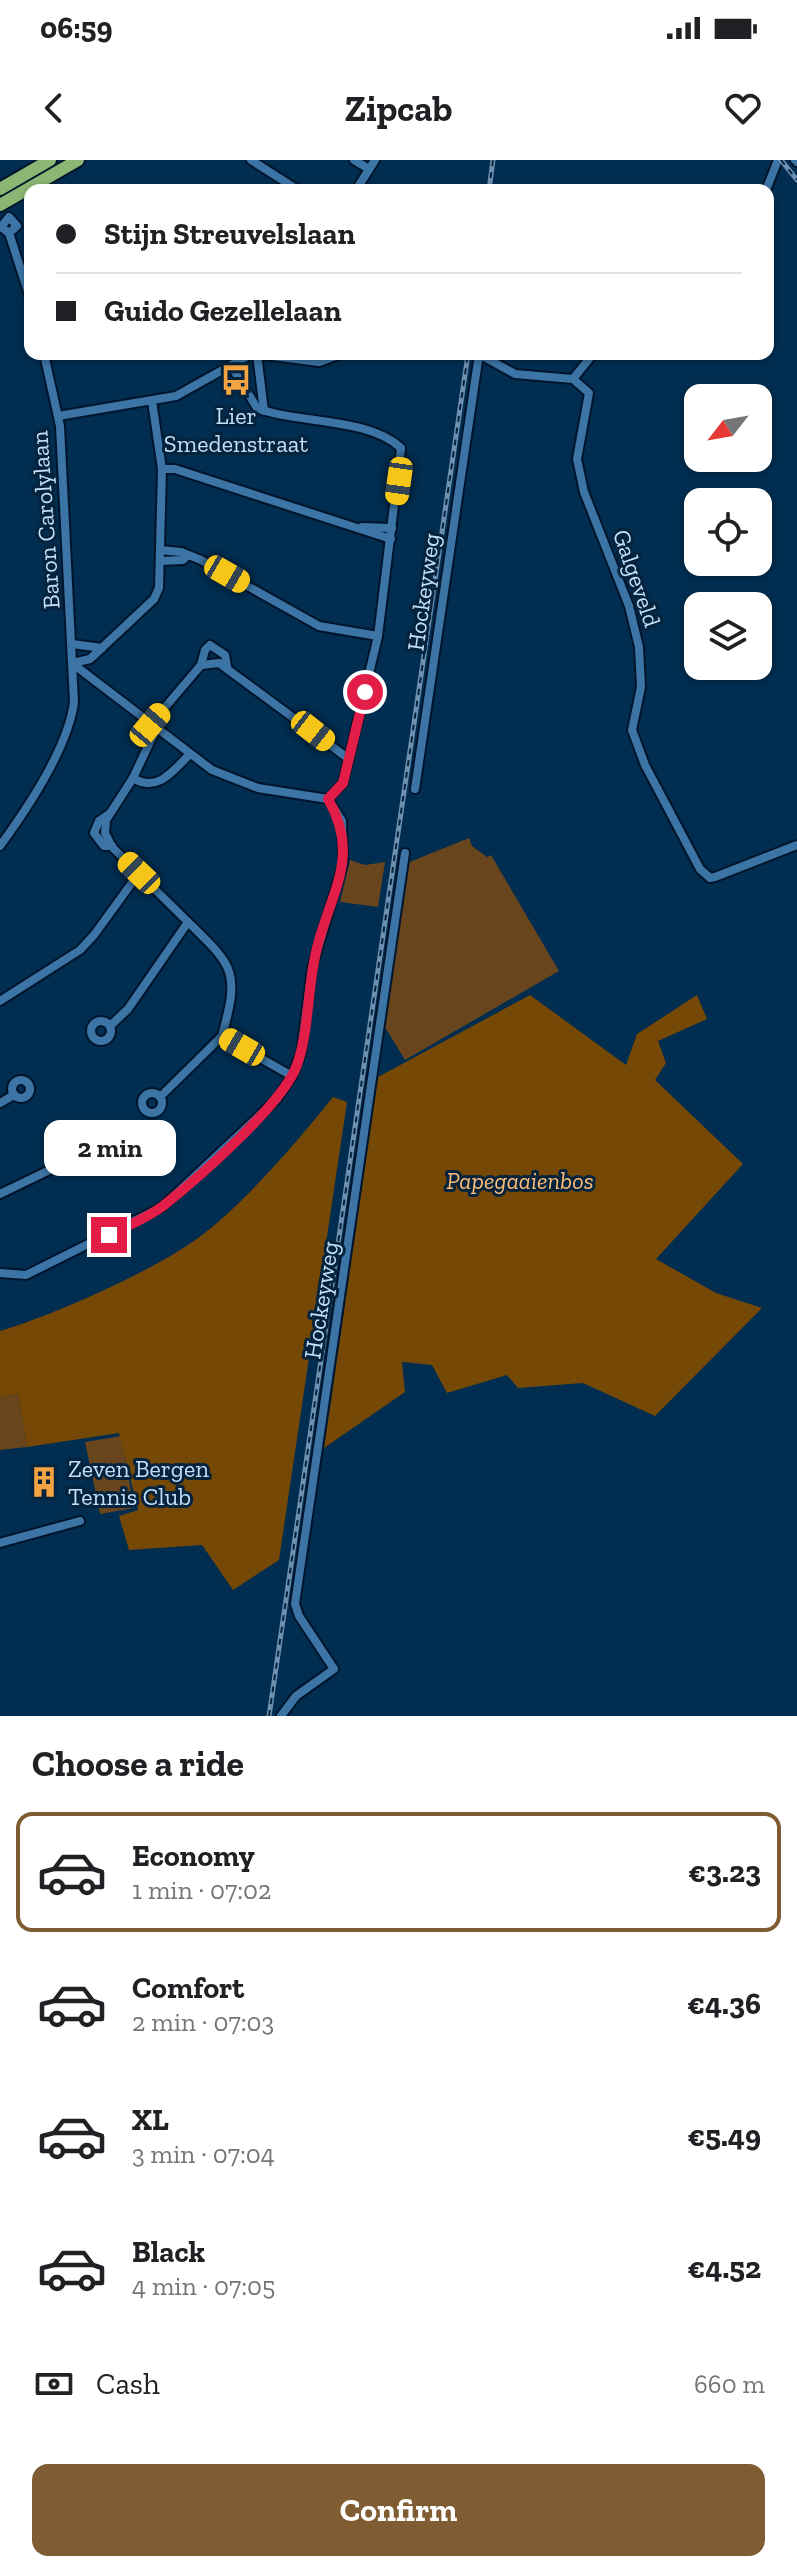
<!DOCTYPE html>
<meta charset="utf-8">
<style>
body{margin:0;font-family:"Zilla Slab",serif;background:#f6f6f6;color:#202124;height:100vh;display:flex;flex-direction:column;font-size:30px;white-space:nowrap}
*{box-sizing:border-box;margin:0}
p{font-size:26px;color:#757577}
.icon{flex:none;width:44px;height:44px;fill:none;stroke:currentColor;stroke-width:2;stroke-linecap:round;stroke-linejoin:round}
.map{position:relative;height:1556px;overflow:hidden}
.details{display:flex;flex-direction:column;background:#fff;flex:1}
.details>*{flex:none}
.hud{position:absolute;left:24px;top:24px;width:750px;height:176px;border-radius:16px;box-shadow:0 2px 6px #0004;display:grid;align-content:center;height:176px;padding:0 32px;background:#fff}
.needle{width:52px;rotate:239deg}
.tools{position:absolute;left:684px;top:224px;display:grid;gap:16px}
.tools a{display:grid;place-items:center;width:88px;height:88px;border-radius:16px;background:#fff;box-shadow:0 2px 6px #0004;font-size:40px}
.end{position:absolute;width:36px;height:36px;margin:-18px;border:10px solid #e11d48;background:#fff;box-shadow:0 0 0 4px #fff}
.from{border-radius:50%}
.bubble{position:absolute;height:56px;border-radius:16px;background:#fff;box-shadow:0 2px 6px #0004;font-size:26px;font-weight:800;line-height:56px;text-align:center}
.car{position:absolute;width:24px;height:48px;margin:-24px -12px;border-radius:10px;box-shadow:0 0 6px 2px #0007;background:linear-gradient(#f5c518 24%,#345 0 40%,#f5c518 0 76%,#345 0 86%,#f5c518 0)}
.hud b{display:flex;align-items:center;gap:28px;height:76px;font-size:30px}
.hud b+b{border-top:2px solid #e0e0e0}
.hud i{width:20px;height:20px;background:#202124}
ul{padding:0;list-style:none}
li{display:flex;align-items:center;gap:24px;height:120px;margin:0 16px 12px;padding:0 16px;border:4px solid transparent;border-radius:16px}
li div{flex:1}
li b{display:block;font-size:30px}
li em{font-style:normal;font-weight:800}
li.selected{border-color:#7f5c32}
li>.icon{width:72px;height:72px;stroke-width:1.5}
h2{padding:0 32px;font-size:36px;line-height:96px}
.pay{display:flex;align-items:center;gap:20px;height:88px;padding:0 32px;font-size:30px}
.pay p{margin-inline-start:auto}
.action{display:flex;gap:16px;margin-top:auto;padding:16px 32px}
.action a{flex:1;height:92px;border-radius:16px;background:#7f5c32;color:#fff;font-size:32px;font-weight:800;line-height:92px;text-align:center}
.status{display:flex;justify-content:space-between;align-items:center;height:56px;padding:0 40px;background:#fff;direction:ltr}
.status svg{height:22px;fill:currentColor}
header{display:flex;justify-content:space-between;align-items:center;height:104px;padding:0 32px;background:#fff;font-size:36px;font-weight:800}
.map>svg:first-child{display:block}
.green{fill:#68451d}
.forest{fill:#764805}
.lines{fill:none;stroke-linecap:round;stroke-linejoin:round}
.minor-casing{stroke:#00152c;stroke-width:12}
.trunk-casing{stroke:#00152c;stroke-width:16}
.minor{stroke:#3c74a5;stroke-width:8}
.trunk{stroke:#8bb674;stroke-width:12}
.rail-casing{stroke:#6c90af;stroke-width:5}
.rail{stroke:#05233c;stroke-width:2;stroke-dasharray:6;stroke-linecap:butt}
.route{stroke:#e11d48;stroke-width:10}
.labels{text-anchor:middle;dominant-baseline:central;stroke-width:6;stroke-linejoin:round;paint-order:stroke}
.poi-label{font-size:24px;fill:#c2dffb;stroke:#05233c}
.street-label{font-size:24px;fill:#c2dffb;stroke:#05233c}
.park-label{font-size:24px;font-style:italic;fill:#fcbc77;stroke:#05233c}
</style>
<div class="status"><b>06:59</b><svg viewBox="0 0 49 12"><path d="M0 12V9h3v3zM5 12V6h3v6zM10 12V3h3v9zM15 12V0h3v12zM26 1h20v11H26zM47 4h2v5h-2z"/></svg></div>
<header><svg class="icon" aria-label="back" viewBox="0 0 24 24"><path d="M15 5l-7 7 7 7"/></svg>Zipcab<svg class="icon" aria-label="heart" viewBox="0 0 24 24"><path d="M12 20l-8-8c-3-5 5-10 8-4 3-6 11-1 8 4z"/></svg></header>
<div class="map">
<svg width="797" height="1556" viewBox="0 0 797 1556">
<rect width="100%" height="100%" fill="#002d50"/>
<g class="green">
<path d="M469,678L472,686L487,697L491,695L559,811L405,900L385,867L407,703Z"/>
<path d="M350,700L365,705L385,702L378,747L340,742Z"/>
<path d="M18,1234L27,1287L0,1290V1237Z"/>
<path d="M121,1276L134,1348L100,1354L85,1282Z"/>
</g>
<g class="forest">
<path d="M530,835L626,905L637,874L697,835L707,859L658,881L666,903L655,920L743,1004L656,1099L716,1133L762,1148L655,1256L583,1223L518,1228L507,1215L447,1233L432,1205L402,1202L405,1232L324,1288L378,917Z"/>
<path d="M333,937L347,942L279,1400L233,1430L202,1385L129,1390L119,1356L138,1350L119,1273L27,1287L18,1234L0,1237V1171C54,1155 153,1111 198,1078C244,1044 297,982 333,937Z"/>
</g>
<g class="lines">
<defs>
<g id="minor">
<path d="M251,0L298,30"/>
<path d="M354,0L369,9"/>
<path d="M795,0L797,2"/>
<path d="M356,30L375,0"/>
<path d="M766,30L778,0"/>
<path d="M9,73L17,66L9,57L1,67L9,73L30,138"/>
<path d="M257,194L319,202L341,194"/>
<path d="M257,194L264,251"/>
<path d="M479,194L515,214L573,219L589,233L577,299L584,332L629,446L639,487L641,527L632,570L645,605L700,709L710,718L715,717L797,685"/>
<path d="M232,207L257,248C297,264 368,257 401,288L378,476L343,623L328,639"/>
<path d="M573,219L593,194"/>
<path d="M58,256L176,236L251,194"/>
<path d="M162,309H175L391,379"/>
<path d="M362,367L392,368"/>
<path d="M160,390L181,392L201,400L319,466L378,476"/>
<path d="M160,401L183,400L187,396"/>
<path d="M72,484L102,488"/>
<path d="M73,503L90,499L154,439L159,428L162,309L152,241"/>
<path d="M73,504L212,610L258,628L328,639"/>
<path d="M201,505L205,490L210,485L225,495L227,506"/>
<path d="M150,565L201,505L219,503L349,599"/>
<path d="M156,569L133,618L106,660L105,673L112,687L188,762"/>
<path d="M133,618C157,633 172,612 189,595"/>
<path d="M415,629L479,194"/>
<path d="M109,654L99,661L94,673L104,686H112"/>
<path d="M0,686C27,649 68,588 74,542L60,266L44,194"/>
<path d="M0,841L80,790L94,775L139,713"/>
<circle cx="101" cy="871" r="10"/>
<path d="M110,866L128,849L188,762C234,807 240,811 222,876"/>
<circle cx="21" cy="929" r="9"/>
<circle cx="152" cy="943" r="10"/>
<path d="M160,937L222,876L292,916"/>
<path d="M0,943L14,935"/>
<circle cx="69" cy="1000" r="10"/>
<path d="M0,1034L60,1005"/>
<path d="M0,1113L26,1115L162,1047L277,939L292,916L301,893L312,808L343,704L342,661L328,639"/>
<path d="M0,1383L80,1361"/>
<path d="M281,1556L296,1536L334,1509L299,1456L295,1444L405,693"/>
</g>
<g id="trunk">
<path d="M0,29L50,0"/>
<path d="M0,45L78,0"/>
</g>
</defs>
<use href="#minor" class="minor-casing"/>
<use href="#trunk" class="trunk-casing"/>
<use href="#minor" class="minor"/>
<use href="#trunk" class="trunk"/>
<defs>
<g id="rail">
<path d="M781,0L797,20"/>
<path d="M489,30L493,0"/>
<path d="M269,1556L468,194"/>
</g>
</defs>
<use href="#rail" class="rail-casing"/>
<use href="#rail" class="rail"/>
</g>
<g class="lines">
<path class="route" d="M109,1075C127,1066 147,1058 163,1046C197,1019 283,944 297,905C310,868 307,823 318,784C333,729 360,694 328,639L343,623L365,532"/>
</g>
<defs>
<symbol id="bus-bare" viewBox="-9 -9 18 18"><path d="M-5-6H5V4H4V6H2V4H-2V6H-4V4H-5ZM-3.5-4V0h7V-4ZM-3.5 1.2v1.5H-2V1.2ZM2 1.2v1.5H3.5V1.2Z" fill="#f4a443" stroke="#05233c" stroke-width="2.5" paint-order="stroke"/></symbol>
<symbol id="building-bare" viewBox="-9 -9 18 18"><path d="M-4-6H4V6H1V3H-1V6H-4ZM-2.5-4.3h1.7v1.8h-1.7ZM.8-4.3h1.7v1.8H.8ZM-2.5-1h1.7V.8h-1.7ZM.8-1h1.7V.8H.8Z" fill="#f4a443" stroke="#05233c" stroke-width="2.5" paint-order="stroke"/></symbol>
</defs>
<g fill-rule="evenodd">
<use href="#bus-bare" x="214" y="198" width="44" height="44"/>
<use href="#building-bare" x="22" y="1300" width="44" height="44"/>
</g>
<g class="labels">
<g class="poi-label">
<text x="236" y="255">Lier<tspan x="236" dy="28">Smedenstraat</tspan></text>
<text x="68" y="1308" text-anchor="start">Zeven Bergen<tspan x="68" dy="28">Tennis Club</tspan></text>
</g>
<g class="street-label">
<text transform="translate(45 360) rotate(-94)">Baron Carolylaan</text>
<text transform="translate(637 418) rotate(71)">Galgeveld</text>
<text transform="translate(423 432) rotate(-82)">Hockeyweg</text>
<text transform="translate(321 1140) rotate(-81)">Hockeyweg</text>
</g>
<g class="park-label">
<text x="520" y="1020">Papegaaienbos</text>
</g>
</g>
</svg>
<div class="tools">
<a><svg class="needle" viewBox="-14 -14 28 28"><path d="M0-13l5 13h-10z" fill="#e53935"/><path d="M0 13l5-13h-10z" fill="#757577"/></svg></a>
<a><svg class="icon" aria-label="locate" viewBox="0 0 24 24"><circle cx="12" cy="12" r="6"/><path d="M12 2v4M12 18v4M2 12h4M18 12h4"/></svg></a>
<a><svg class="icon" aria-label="layers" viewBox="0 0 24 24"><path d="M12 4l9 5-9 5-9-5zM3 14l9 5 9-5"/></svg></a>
</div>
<i class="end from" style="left:365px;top:532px"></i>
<i class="end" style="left:109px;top:1075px"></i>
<div class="bubble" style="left:44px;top:960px;width:132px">2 min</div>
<i class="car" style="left:399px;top:321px;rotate:188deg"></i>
<i class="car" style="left:227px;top:414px;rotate:120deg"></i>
<i class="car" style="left:150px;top:565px;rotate:40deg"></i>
<i class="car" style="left:313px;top:571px;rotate:128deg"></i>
<i class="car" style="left:139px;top:713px;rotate:314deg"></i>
<i class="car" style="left:242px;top:887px;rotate:300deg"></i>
<div class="hud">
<b><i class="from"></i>Stijn Streuvelslaan</b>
<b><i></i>Guido Gezellelaan</b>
</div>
</div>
<section class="details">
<h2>Choose a ride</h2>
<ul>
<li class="selected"><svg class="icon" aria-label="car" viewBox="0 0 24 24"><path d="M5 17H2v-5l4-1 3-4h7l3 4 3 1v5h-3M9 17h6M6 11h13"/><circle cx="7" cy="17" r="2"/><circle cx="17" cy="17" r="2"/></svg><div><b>Economy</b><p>1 min · 07:02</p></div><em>€3.23</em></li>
<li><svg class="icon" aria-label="car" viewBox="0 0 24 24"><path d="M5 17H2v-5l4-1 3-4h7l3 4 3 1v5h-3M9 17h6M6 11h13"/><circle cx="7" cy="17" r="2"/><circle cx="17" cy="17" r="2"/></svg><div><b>Comfort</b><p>2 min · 07:03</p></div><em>€4.36</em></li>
<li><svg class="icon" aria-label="car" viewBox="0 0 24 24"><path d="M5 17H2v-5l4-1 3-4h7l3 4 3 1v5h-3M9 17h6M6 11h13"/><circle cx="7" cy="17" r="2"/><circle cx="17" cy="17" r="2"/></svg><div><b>XL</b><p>3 min · 07:04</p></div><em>€5.49</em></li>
<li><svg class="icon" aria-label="car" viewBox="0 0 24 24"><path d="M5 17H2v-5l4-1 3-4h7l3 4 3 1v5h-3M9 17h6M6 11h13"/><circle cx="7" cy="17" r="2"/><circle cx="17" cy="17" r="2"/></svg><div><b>Black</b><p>4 min · 07:05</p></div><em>€4.52</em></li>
</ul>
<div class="pay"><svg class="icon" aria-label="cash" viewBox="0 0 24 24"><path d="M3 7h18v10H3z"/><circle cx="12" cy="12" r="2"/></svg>Cash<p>660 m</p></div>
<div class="action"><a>Confirm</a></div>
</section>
